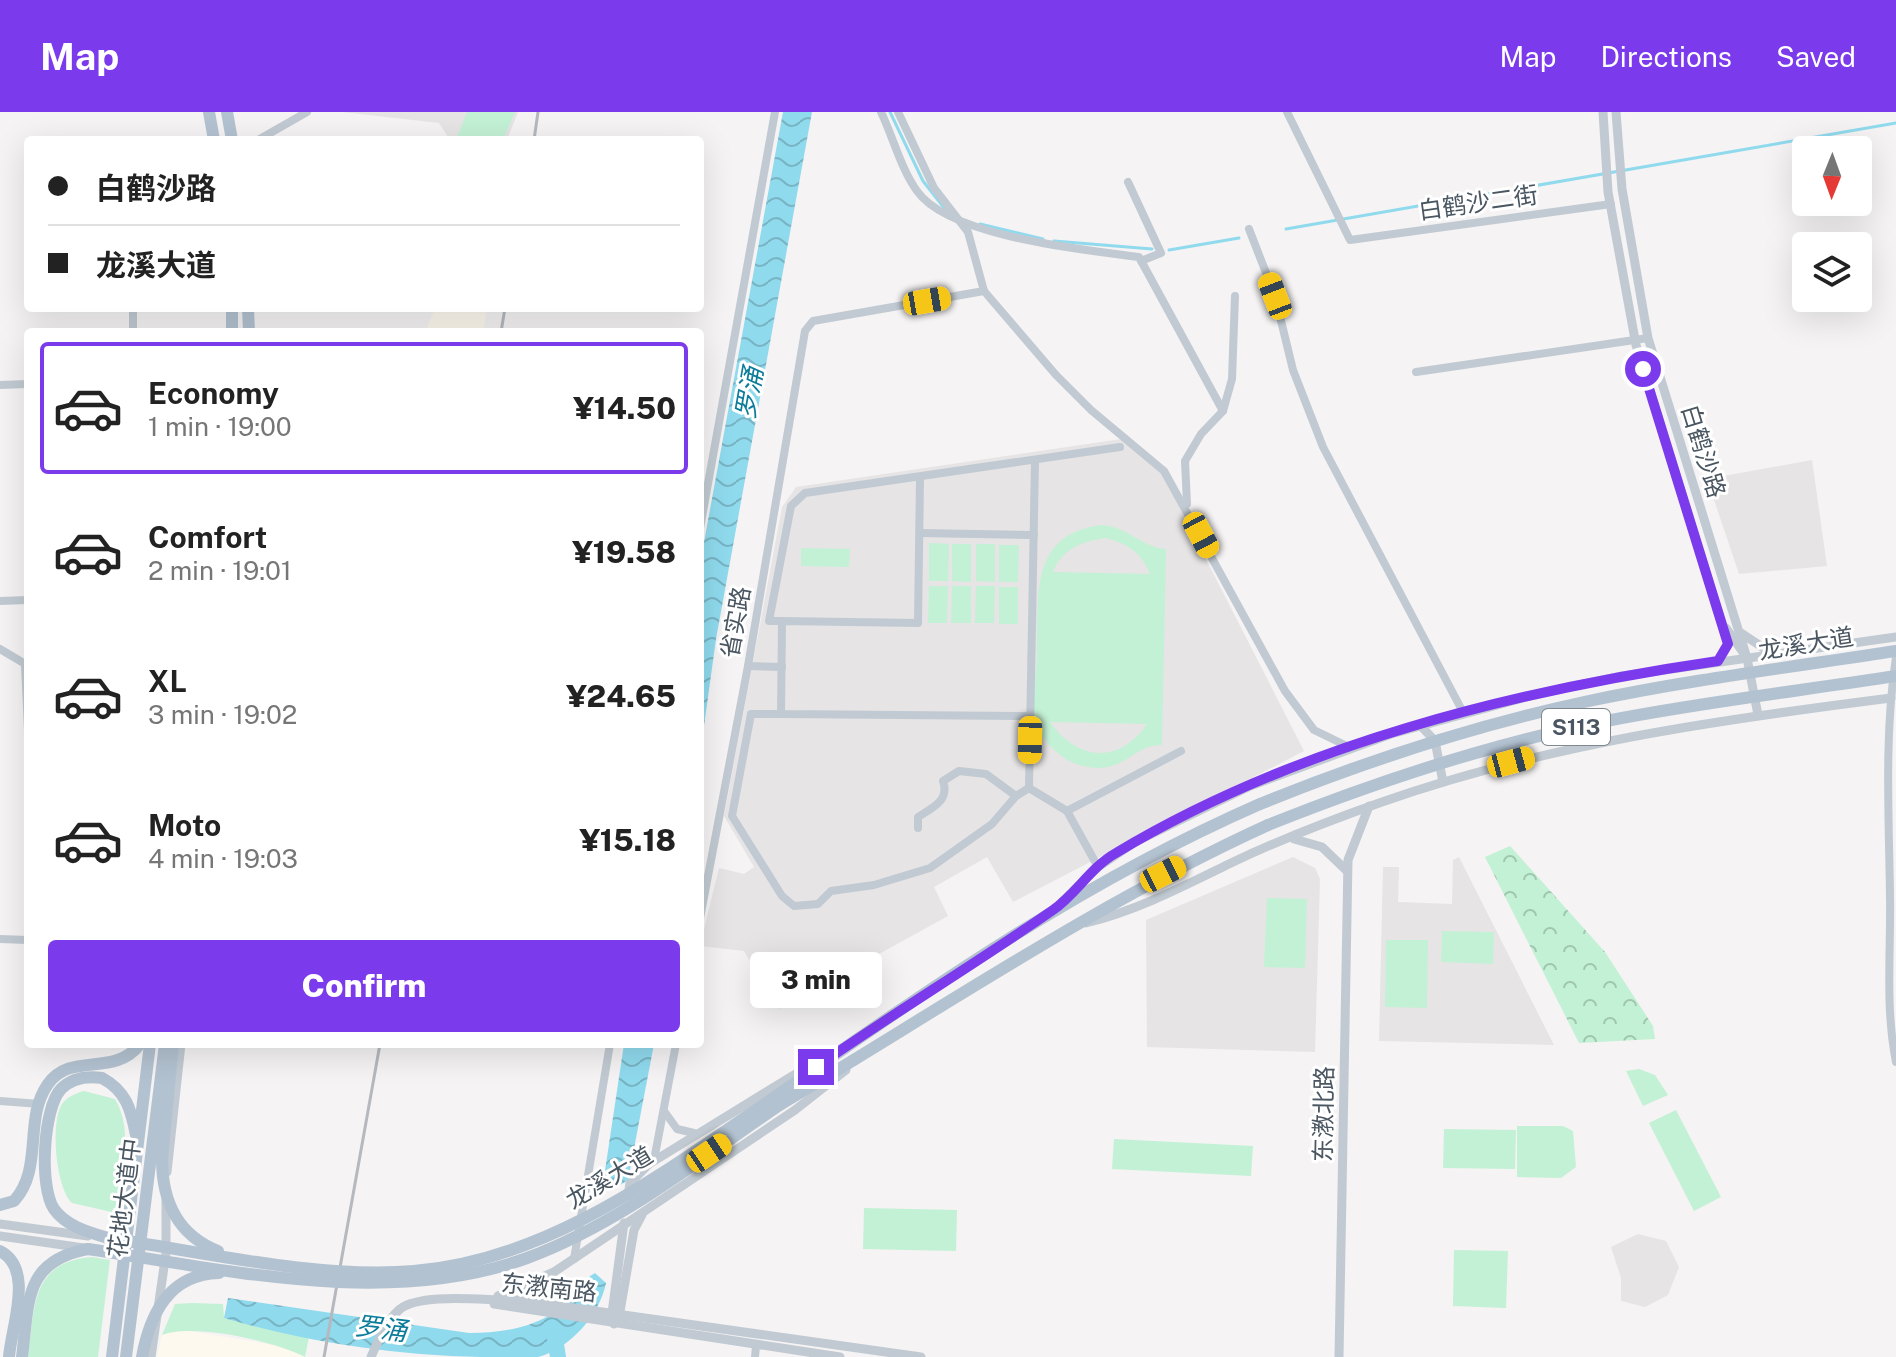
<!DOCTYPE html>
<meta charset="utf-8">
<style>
body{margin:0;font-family:"Public Sans","Noto Sans SC",sans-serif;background:#f6f6f6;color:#222;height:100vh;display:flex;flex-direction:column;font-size:30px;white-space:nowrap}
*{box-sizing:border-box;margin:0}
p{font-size:26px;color:#767676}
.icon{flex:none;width:44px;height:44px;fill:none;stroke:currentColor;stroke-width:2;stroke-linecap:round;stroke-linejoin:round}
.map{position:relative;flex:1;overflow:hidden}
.details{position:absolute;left:24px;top:216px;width:680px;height:720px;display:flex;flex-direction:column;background:#fff;border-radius:8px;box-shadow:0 8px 32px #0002}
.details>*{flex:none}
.banner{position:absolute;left:24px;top:24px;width:680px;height:176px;border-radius:8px;box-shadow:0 8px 32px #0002;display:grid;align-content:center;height:176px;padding:0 24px;background:#fff}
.needle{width:52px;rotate:181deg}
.buttons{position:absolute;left:1792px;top:24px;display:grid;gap:16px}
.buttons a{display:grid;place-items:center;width:80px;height:80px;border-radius:8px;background:#fff;box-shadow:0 8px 32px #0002;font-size:40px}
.end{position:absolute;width:36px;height:36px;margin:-18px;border:10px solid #7c3aed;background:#fff;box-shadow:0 0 0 4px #fff}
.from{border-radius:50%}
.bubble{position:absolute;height:56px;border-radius:8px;background:#fff;box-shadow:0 8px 32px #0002;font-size:26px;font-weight:800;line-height:56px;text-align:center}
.car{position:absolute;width:24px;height:48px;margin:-24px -12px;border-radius:10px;box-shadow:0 0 6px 2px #0007;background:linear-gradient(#f5c518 24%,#345 0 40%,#f5c518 0 76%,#345 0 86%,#f5c518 0)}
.banner b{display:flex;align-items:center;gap:28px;height:76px;font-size:30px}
.banner b+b{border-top:2px solid #e0e0e0}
.banner i{width:20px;height:20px;background:#222}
ul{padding:14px 0 0;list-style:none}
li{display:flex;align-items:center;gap:24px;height:132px;margin:0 16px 12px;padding:0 8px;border:4px solid transparent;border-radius:8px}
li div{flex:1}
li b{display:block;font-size:30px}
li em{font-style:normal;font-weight:800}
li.active{border-color:#7c3aed}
li>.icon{width:72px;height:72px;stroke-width:1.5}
.cta{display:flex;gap:16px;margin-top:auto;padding:16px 24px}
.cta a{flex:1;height:92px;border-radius:8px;background:#7c3aed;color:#fff;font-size:32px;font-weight:800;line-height:92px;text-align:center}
header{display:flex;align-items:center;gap:48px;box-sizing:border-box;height:112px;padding:0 40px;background:#7c3aed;color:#fff}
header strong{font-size:38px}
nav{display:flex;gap:44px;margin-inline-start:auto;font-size:28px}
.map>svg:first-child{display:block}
.commercial{fill:#fdf9ef}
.education{fill:#e6e4e5}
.grass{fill:#c3f1d5;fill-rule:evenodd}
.forest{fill:url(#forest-crowns)}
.water{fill:url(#water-waves)}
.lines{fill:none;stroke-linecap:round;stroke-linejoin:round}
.stream{stroke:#90daee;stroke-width:3}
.river{stroke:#90daee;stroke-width:16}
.minor{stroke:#c1cad2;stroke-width:8}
.tertiary{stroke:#c1cad2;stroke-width:9}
.primary{stroke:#b3c2d1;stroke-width:12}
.rail{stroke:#b5b8bd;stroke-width:3}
.primary-bridge{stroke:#b3c2d1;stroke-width:12}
.route{stroke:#7c3aed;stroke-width:10}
.labels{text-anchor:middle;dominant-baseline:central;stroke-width:6;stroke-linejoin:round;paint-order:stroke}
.shield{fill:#fff;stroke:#808990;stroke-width:2}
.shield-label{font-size:22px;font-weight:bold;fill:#4a5661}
.street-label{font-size:24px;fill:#4a5661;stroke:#fff}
.water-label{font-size:26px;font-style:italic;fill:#0c7c9b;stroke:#fff}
</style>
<header>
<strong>Map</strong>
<nav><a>Map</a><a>Directions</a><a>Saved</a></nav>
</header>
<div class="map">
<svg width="1896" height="1245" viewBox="0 0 1896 1245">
<defs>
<pattern id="forest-crowns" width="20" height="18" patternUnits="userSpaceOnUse" patternTransform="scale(2)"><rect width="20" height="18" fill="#c3f1d5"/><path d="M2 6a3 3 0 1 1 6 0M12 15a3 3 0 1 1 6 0" fill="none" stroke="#a0c6b0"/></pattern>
<pattern id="water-waves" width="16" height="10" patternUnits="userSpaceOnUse" patternTransform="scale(2)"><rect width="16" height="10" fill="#90daee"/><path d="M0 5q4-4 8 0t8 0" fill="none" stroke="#78b4c4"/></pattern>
</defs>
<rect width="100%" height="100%" fill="#f5f3f3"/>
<g class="commercial">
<path d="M435,196H487L483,220H425Z"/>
<path d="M177,1217L286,1235L305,1245H157L162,1223Z"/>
</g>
<g class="education">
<path d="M342,0H518L507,28H450L439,11Z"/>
<path d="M1128,326L1163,363L1304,639L1013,790L987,745L934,775L948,804L779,897L744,839L700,834L719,756L744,762L754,755L724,704L782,395L796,375Z"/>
<path d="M1812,348L1827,454L1739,462L1707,367Z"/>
<path d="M1293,745L1315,756L1320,767L1315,940L1147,935L1146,808Z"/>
<path d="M1459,745L1554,933L1379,929L1383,755H1399L1398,790L1452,792L1453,748Z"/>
<path d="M1638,1122L1666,1129L1679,1155L1668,1183L1645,1195L1621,1189V1166L1611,1135Z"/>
</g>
<g class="grass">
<path d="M467,0H515L503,28H456Z"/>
<path d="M1102,413C1128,415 1143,436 1166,437L1162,633C1133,632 1124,664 1083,654C1064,650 1040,629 1036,609C1031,590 1037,562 1037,542C1039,485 1028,422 1102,413ZM1105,426C1127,431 1142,441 1150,462L1053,460C1063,436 1081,430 1105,426ZM1050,610L1147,612C1119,653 1078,649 1050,610Z"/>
<path d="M929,431L949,432L948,469H929Z"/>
<path d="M952,432H971V470L952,469Z"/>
<path d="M976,432H995V470L976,469Z"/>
<path d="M999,433H1019L1018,470H999Z"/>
<path d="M801,436L850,437L849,455L801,454Z"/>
<path d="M929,474H948L947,511H928Z"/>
<path d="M952,474H971V511H951Z"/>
<path d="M976,474H995L994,511H975Z"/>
<rect x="999" y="475" width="19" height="37"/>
<path d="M1267,786L1307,787L1305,856L1264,855Z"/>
<path d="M1442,819L1494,820L1493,852L1441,850Z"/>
<path d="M1386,828H1428L1427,896L1385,895Z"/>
<path d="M1639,957L1655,963L1668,983L1643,994L1626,959Z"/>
<path d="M84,979L115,987C135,1020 120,1065 116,1101L72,1091C56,1076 50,1010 62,992C67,985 76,981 84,979Z"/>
<path d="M1676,998L1721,1085L1694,1099L1649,1011Z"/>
<path d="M1517,1014H1563L1573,1019L1576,1055L1561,1066L1517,1065Z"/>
<path d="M1444,1017L1516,1018L1515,1057L1443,1056Z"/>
<path d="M1114,1027L1253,1034L1251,1064L1112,1057Z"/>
<path d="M864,1096L957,1098L956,1139L863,1137Z"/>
<path d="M1454,1138L1508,1139L1506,1196L1453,1194Z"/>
<path d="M92,1145L110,1148L98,1245H28C35,1196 30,1150 92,1145Z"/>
<path d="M192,1191L223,1192L224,1206L309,1225L305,1245C275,1229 193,1211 162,1223L175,1192Z"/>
</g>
<path class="forest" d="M1510,734L1605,840L1653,914L1655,927L1579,931L1485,745Z"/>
<g class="water">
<path d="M783,0H812L716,527L700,643V452Z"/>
<path d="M624,932H654L628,1068L611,1079L603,1072Z"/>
<path d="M595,1161L606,1171C600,1202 570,1237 538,1245C526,1245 509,1245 496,1245C406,1245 310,1231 224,1206L228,1186L469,1221C508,1221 547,1214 574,1183C584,1172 579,1171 595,1161Z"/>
</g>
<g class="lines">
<g class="stream">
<path d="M890,0L923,69L945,97"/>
<path d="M980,112L1043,127"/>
<path d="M1286,117L1896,11"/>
<path d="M1054,129L1152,137"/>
<path d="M1169,138L1239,126"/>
</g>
<path class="river" d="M554,1220L558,1245"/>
<g class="minor">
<path d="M881,0C893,25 901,57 917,79C949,125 1086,138 1139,145L1223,299"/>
<path d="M898,0L934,76L968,120L984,179L1056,263L1091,298L1164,359L1285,579L1314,618L1351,636"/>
<path d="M1287,0L1350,128L1611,92"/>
<path d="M258,28L307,0"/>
<path d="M1128,70L1161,141L1141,149"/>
<path d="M1249,117L1275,184L1293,258L1323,335L1464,602"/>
<path d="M133,196V220"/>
<path d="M1416,260L1648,226"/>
<path d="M0,273L28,272"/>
<path d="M1035,348L1029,676L1067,699L1098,755"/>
<path d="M920,365L918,511L782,509L781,602L1030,604"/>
<path d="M1187,392L1185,349L1201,322L1223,299L1232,267L1235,184"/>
<path d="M700,416L775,0"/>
<path d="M920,421L1034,423"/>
<path d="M0,489L28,488"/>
<path d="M782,509H769L791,394L805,381L1120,335"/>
<path d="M0,537L27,553"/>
<path d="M1896,545C1884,624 1889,705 1890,784C1891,840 1885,895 1896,950"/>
<path d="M25,553L28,618"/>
<path d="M748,554L782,555"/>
<path d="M781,602H751L732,704L782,784L794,794L818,792L831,779L874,773L930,756L992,712L1016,684L1029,676"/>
<path d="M1067,699L1181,639"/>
<path d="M918,716V705C932,696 950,689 943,669L959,659L986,662L1016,684"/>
<path d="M700,806L748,554L805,219L813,209L984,179"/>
<path d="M0,827L28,828"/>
<path d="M0,989L40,992"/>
<path d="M664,999L677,1017L694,1021"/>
<path d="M654,1048L676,932"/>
<path d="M574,1147L610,932"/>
<path d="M755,1245L756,1234"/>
</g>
<g class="tertiary">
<path d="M1603,0L1608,80L1636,233L1728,532L1718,549"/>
<path d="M1616,0L1622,77L1648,226L1747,546"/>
<path d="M1726,516L1747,546L1758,603"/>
<path d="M1741,521L1771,541"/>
<path d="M1421,614L1435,629L1443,670"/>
<path d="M1294,727L1322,735L1347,759"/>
<path d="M1062,790L1098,755L1135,730L1250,674L1391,622L1541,581L1622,564L1896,525"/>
<path d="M1086,811C1138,798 1182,775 1231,751C1279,728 1331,708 1382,690C1548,632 1717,608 1891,586"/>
<path d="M167,1060L181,932"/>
<path d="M628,1084L630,1071L649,1052L820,947"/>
<path d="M0,1112L88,1124"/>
<path d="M0,1124L84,1136"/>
<path d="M498,1184L554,1160L795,998L846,958"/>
<path d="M494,1192L840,1245"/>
<path d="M619,1205L634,1118L642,1103"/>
<path d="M614,1212L612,1201L624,1111"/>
<path d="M151,1245L166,1141V1087"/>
<path d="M371,1245C378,1229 386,1209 400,1197C422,1180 488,1189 517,1188L921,1245"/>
<path d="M1339,1245L1348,748L1369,694"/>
</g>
<g class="primary">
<path d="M209,0L214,28"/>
<path d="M227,0L232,28"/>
<path d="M232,196V220"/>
<path d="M248,196L249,220"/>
<path d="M775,985C930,875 1086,768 1260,692"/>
<path d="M781,992C942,896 1097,791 1268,713"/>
<path d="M162,1047L173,932"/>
<path d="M0,1093L14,1089C44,1056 23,1007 48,972C71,939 114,966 140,932"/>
<path d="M108,1126C88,1120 66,1114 54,1097C39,1075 43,996 61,977C72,966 87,964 102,966C126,979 131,997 136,1023"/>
<path d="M0,1139C35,1157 11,1215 9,1245"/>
<path d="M22,1245C29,1191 23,1149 88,1137"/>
<path d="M112,1245L150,932"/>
<path d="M126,1245L165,932"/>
</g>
<g class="rail">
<path d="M534,28L538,0"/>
<path d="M501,220L505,196"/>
<path d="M324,1245L380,932"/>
</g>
<g class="primary-bridge">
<path d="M1260,692C1366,649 1473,614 1584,590C1687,568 1792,555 1896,539"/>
<path d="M1268,713C1378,669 1490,632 1606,609C1702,590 1799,579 1896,564"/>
<path d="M162,1047C162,1088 177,1123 218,1139"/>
<path d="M108,1126C203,1140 318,1167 414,1159C551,1148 665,1059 775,985"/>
<path d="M88,1137C226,1158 391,1196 527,1146C619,1112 700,1047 781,992"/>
<path d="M142,1245C150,1202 169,1162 219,1161"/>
</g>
</g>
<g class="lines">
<path class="route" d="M816,955C894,901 975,852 1053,798C1076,782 1091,755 1116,741C1296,633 1512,579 1718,549L1728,532L1643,257"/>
</g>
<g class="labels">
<rect class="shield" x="1542" y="597" width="68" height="36" rx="6"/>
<g class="shield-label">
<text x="1576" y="615">S113</text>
</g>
<g class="street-label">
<text transform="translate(1478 90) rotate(-8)">白鹤沙二街</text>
<text transform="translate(1704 339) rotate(73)">白鹤沙路</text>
<text transform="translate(735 510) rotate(-80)">省实路</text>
<text transform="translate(1806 531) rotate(-9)">龙溪大道</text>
<text transform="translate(1323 1002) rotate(-89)">东漖北路</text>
<text transform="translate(609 1065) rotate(-31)">龙溪大道</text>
<text transform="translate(124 1086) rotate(-83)">花地大道中</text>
<text transform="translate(549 1175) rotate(6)">东漖南路</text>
</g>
<g class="water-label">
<text transform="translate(749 281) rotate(-80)">罗涌</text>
<text transform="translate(381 1216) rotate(7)">罗涌</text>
</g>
</g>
</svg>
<div class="buttons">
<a><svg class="needle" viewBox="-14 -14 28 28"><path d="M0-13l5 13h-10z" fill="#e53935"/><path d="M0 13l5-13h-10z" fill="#767676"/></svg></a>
<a><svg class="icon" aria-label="layers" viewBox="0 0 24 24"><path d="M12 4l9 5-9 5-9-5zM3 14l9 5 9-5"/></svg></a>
</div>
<i class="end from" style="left:1643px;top:257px"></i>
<i class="end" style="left:816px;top:955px"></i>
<div class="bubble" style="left:750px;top:840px;width:132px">3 min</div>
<i class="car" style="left:1275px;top:184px;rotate:339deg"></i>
<i class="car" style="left:927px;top:189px;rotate:80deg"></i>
<i class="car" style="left:1201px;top:423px;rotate:152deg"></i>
<i class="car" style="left:1030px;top:628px;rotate:181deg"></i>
<i class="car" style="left:1511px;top:650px;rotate:75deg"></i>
<i class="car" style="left:1163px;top:762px;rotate:63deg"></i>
<i class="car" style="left:709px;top:1041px;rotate:56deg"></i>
<div class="banner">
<b><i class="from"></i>白鹤沙路</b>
<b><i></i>龙溪大道</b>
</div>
<section class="details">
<ul>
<li class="active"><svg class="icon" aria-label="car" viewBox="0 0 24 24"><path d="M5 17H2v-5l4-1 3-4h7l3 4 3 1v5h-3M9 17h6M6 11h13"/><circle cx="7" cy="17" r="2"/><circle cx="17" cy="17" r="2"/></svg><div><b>Economy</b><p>1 min · 19:00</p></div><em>¥14.50</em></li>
<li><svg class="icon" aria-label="car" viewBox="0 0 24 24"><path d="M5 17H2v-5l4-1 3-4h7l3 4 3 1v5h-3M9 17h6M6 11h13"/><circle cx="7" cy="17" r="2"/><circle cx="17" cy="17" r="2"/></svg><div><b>Comfort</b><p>2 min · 19:01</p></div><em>¥19.58</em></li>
<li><svg class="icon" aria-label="car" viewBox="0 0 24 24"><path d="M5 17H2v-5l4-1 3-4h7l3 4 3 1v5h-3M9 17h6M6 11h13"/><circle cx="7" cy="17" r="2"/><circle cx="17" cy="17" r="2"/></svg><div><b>XL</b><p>3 min · 19:02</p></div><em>¥24.65</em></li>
<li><svg class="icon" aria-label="car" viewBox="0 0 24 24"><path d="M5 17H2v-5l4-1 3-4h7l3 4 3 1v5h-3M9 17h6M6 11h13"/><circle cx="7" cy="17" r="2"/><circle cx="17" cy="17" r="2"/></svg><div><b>Moto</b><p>4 min · 19:03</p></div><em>¥15.18</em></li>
</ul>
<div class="cta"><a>Confirm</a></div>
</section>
</div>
